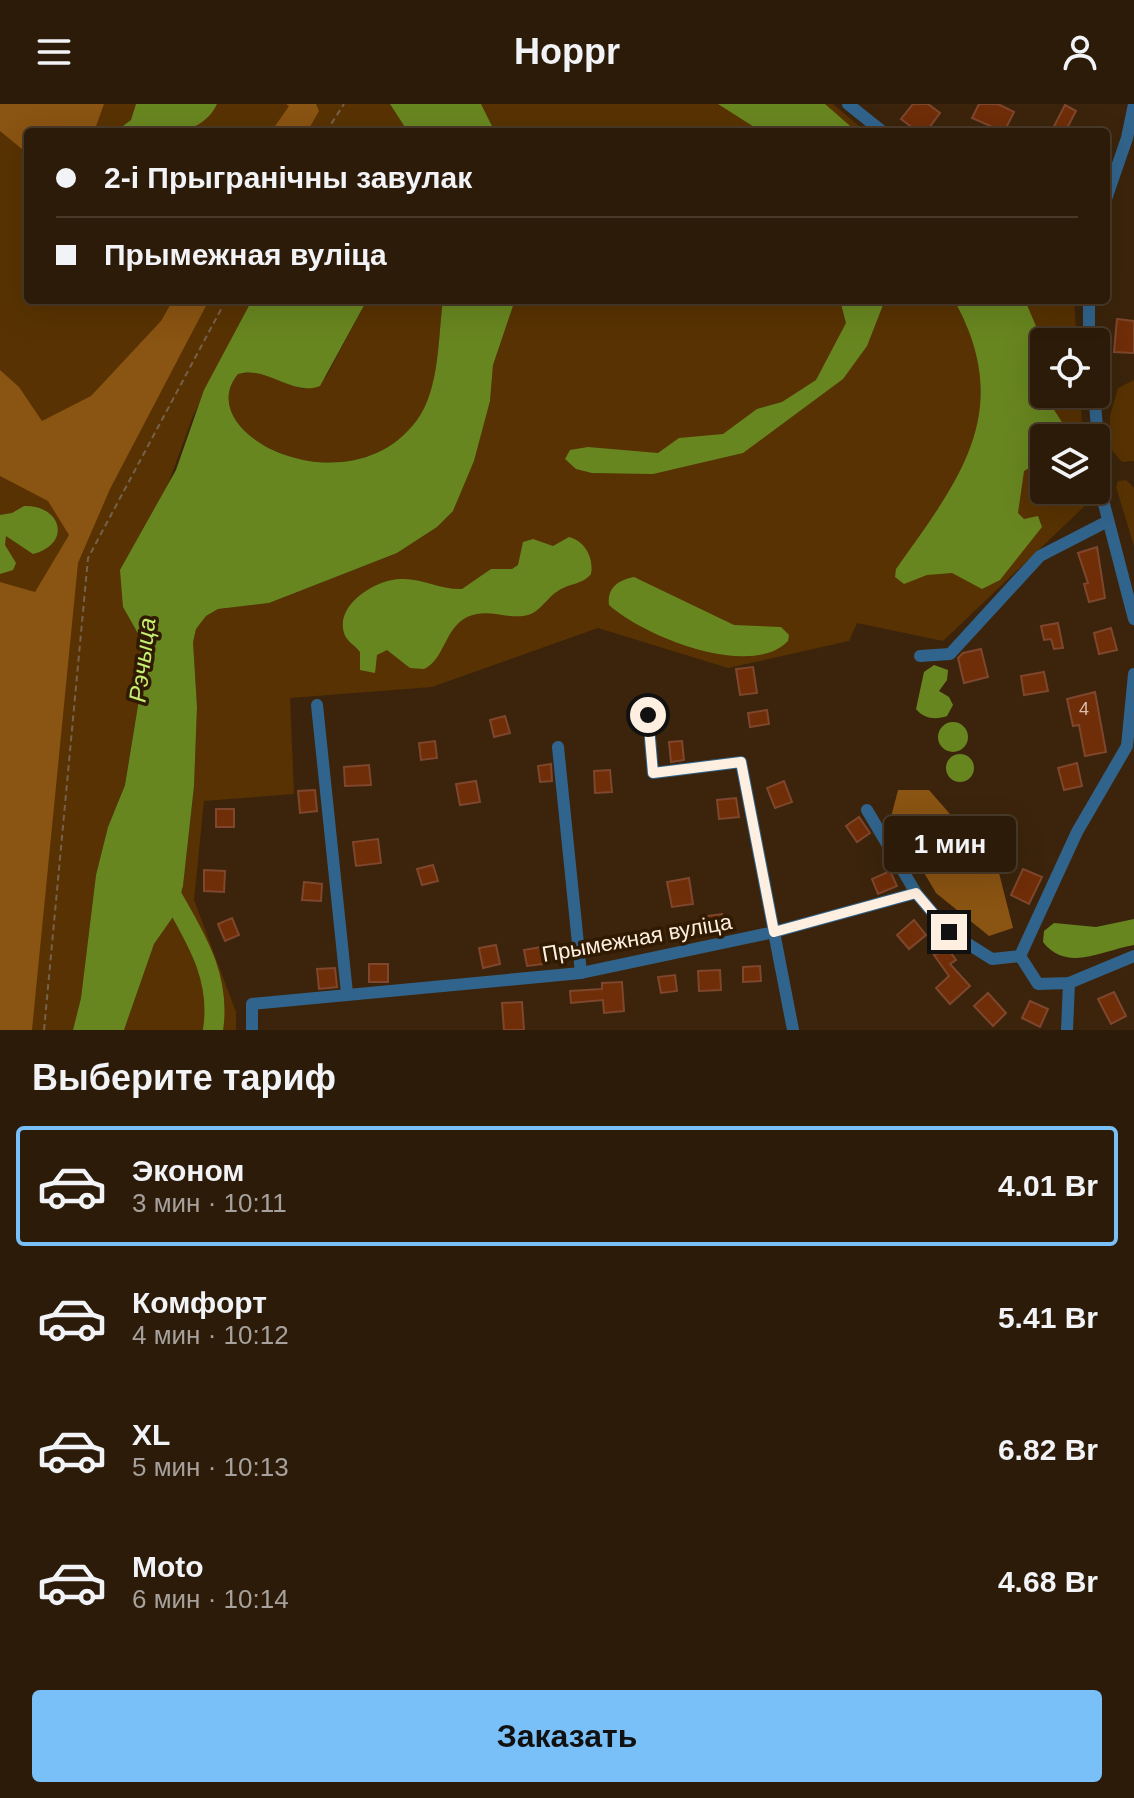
<!DOCTYPE html>
<html lang="ru">
<meta charset="utf-8">
<style>
body{margin:0;font-family:Helvetica,sans-serif;background:#342412;color:#f1f3f6;height:100vh;display:flex;flex-direction:column;font-size:30px;white-space:nowrap}
*{box-sizing:border-box;margin:0}
p{font-size:26px;color:#a6a19c}
.icon{flex:none;width:44px;height:44px;fill:none;stroke:currentColor;stroke-width:2;stroke-linecap:round;stroke-linejoin:round}
.map{position:relative;height:926px;overflow:hidden}
.details{display:flex;flex-direction:column;background:#2c1b08;flex:1}
.details>*{flex:none}
.hud{position:absolute;left:24px;top:24px;width:1086px;height:176px;border-radius:8px;box-shadow:0 8px 32px #0002,0 0 0 2px #483929;display:grid;align-content:center;height:176px;padding:0 32px;background:#2c1b08}
.buttons{position:absolute;left:1030px;top:224px;display:grid;gap:16px}
.buttons a{display:grid;place-items:center;width:80px;height:80px;border-radius:8px;background:#2c1b08;box-shadow:0 8px 32px #0002,0 0 0 2px #483929;font-size:40px}
.end{position:absolute;width:36px;height:36px;margin:-18px;border:10px solid #feefe0;background:#111;box-shadow:0 0 0 4px #111}
.from{border-radius:50%}
.bubble{position:absolute;height:56px;border-radius:8px;background:#2c1b08;box-shadow:0 8px 32px #0002,0 0 0 2px #483929;font-size:26px;font-weight:600;line-height:56px;text-align:center}
.hud b{display:flex;align-items:center;gap:28px;height:76px;font-size:30px}
.hud b+b{border-top:2px solid #483929}
.hud i{width:20px;height:20px;background:#f1f3f6}
ul{padding:0;list-style:none}
li{display:flex;align-items:center;gap:24px;height:120px;margin:0 16px 12px;padding:0 16px;border:4px solid transparent;border-radius:8px}
li div{flex:1}
li b{display:block;font-size:30px}
li em{font-style:normal;font-weight:600}
li.on{border-color:#79bff8}
li>.icon{width:72px;height:72px;stroke-width:1.5}
h2{padding:0 32px;font-size:36px;line-height:96px}
.cta{display:flex;gap:16px;margin-top:auto;padding:16px 32px}
.cta a{flex:1;height:92px;border-radius:8px;background:#79bff8;color:#111;font-size:32px;font-weight:600;line-height:92px;text-align:center}
header{display:flex;justify-content:space-between;align-items:center;height:104px;padding:0 32px;background:#2c1b08;font-size:36px;font-weight:600}
.map>svg:first-child{display:block}
.green{fill:#583202}
.forest{fill:#8a5412}
.water{fill:#688620}
.lines{fill:none;stroke-linecap:round;stroke-linejoin:round}
.river{stroke:#688620;stroke-width:20}
.building{fill:#6f2d08;stroke:#7e462d;stroke-width:2}
.path{stroke:#76614b;stroke-width:2;stroke-dasharray:6 4;stroke-linecap:butt}
.minor{stroke:#31648c;stroke-width:12}
.route{stroke:#feefe0;stroke-width:10}
.labels{text-anchor:middle;dominant-baseline:central;stroke-width:7;stroke-linejoin:round;paint-order:stroke}
.number-label{font-size:18px;fill:#dabeaa}
.street-label{font-size:22px;fill:#feefe0;stroke:#301a02}
.water-label{font-size:24px;font-style:italic;fill:#c5ef71;stroke:#301a02}
</style>
<header><svg class="icon" aria-label="menu" viewBox="0 0 24 24"><path d="M4 6h16M4 12h16M4 18h16"/></svg>Hoppr<svg class="icon" aria-label="person" viewBox="0 0 24 24"><circle cx="12" cy="8" r="4"/><path d="M4 21q1-7 8-7t8 7"/></svg></header>
<div class="map">
<svg width="1134" height="926" viewBox="0 0 1134 926">
<rect width="100%" height="100%" fill="#3b240b"/>
<g class="green">
<path d="M0,0H390L408,28H28V196H252L193,312L123,503L141,535L143,571L125,680L108,723L96,771L81,894L73,926H0Z"/>
<path d="M481,0H833L866,28H495Z"/>
<path d="M367,196H443C438,232 440,286 417,316C350,408 188,331 238,270L258,268L303,285L326,273Z"/>
<path d="M515,196H1074L1077,238H1044V290H1080L1083,334H1044V386H1087L1088,399L943,537L857,519L849,537L728,564L598,524L432,583L290,594L294,690L204,697L194,796L236,908V926H124L154,840L175,810L183,782L194,682L197,603L193,538L196,525L206,512L218,505L269,499L397,449L437,423L453,407L474,357L490,297L493,261Z"/>
<path d="M1134,276V357L1122,358L1110,344V312L1118,284Z"/>
<path d="M1126,376L1134,384V442L1116,383L1118,377Z"/>
</g>
<g class="forest">
<path d="M0,0H104L94,28H28V50L0,27Z"/>
<path d="M286,0H316L319,7L307,28H271L289,2Z"/>
<path d="M173,196H209L110,385L78,459L32,926H0V478L35,488L69,431L48,397L0,372V266L19,283L42,317L91,292L161,217Z"/>
<path d="M898,686H929L998,765L1013,824L989,832L936,789L891,713Z"/>
</g>
<g class="water">
<path d="M136,0H217C199,38 150,28 115,28L131,16Z"/>
<path d="M390,0H481L495,28H408Z"/>
<path d="M718,0H825L857,28H762Z"/>
<path d="M252,196H367L320,282C293,293 267,261 238,270C188,331 350,408 417,316C440,285 438,232 443,196H515L493,261L490,297L474,357L453,407L437,423L397,449L269,499L218,505L206,512L196,525L193,538L197,603L194,682L183,782L175,810L154,840L124,926H73L81,894L96,771L108,723L125,681L143,571L141,535L123,503L120,466L176,366L204,286Z"/>
<path d="M840,196H885L867,242L843,275L743,349L653,370L592,369L576,365L565,355L570,346L588,343L658,349L679,334L723,330L757,305L782,298L816,276L846,219Z"/>
<path d="M954,196H1025L1038,227L1044,290L1072,334H1044V361L1036,360L1024,367L1018,409L1024,415L1038,412L1042,423L1000,476L982,485L952,469L927,471L904,480L895,473L896,465C959,376 1016,307 954,196Z"/>
<path d="M24,402C62,401 72,440 33,450L6,432L5,441L16,459L13,466L0,470V411L12,409Z"/>
<path d="M569,433C585,437 594,454 591,470C582,481 569,479 558,487C545,495 540,510 523,512C502,514 488,504 467,513C444,525 445,555 424,565L410,564L387,546L377,551L375,569L360,566V548C355,541 346,537 344,529C335,500 377,475 401,475C422,474 441,486 462,485L491,465H512L518,461L523,438L533,435L553,442Z"/>
<path d="M634,473L734,521L781,523L789,531L788,537C751,576 643,532 609,501C607,484 618,476 634,473Z"/>
<path d="M934,561L948,566L947,576L939,587L949,593L953,601L947,612C936,616 924,615 916,605L924,568Z"/>
<circle cx="953" cy="633" r="15"/>
<circle cx="960" cy="664" r="14"/>
<path d="M1134,815V841C1103,846 1067,869 1043,838L1044,827L1054,819L1096,823Z"/>
</g>
<g class="lines">
<path class="river" d="M164,778C190,826 222,868 213,926"/>
</g>
<g class="building">
<path d="M913,0H928L940,9L926,28H918L901,15Z"/>
<path d="M979,0H998L1014,8L1004,28L972,14Z"/>
<path d="M1065,1L1076,7L1065,28H1051Z"/>
<path d="M1117,215L1134,217V249L1114,248Z"/>
<path d="M1097,443L1105,494L1089,498L1084,480L1088,479L1078,449Z"/>
<path d="M1058,519L1063,544L1054,545L1051,535L1044,536L1041,522Z"/>
<path d="M1111,524L1117,546L1099,550L1094,529Z"/>
<path d="M981,545L988,573L964,579L958,554L963,549Z"/>
<path d="M753,563L757,589L740,591L736,565Z"/>
<path d="M1044,568L1048,587L1024,591L1021,572Z"/>
<path d="M1095,588L1106,648L1085,652L1079,621L1073,622L1067,595Z"/>
<path d="M767,606L769,620L750,623L748,609Z"/>
<path d="M505,612L510,629L494,633L490,616Z"/>
<path d="M435,637L437,654L421,656L419,639Z"/>
<path d="M682,637L684,656L671,658L669,638Z"/>
<path d="M1077,659L1082,682L1064,686L1058,664Z"/>
<path d="M551,660L552,677L540,678L538,662Z"/>
<path d="M369,661L371,681L345,682L344,663Z"/>
<path d="M610,666L612,688L595,689L594,667Z"/>
<path d="M476,677L480,698L460,701L456,680Z"/>
<path d="M784,677L792,698L775,704L767,684Z"/>
<path d="M315,686L317,707L300,709L298,687Z"/>
<path d="M736,694L739,713L719,715L717,696Z"/>
<rect x="216" y="705" width="18" height="18"/>
<path d="M859,713L870,729L857,738L846,722Z"/>
<path d="M378,735L381,759L356,762L353,738Z"/>
<path d="M433,761L438,777L422,781L417,765Z"/>
<path d="M1023,765L1042,773L1029,800L1011,791Z"/>
<path d="M204,766L225,767L224,788L204,787Z"/>
<path d="M890,767L897,782L878,790L872,775Z"/>
<path d="M689,774L693,800L672,803L667,778Z"/>
<path d="M304,778L322,780L321,797L302,796Z"/>
<path d="M722,810L724,829L708,831L706,812Z"/>
<path d="M232,814L239,831L225,837L218,820Z"/>
<path d="M914,816L926,831L909,845L897,831Z"/>
<path d="M496,841L500,860L483,864L479,844Z"/>
<path d="M541,843L544,860L527,862L524,846Z"/>
<path d="M948,845L956,856L950,860L970,882L950,900L936,884L949,872L934,851Z"/>
<rect x="369" y="860" width="19" height="18"/>
<path d="M760,862L761,877L743,878V863Z"/>
<path d="M335,864L337,883L319,885L317,865Z"/>
<path d="M720,866L721,886L699,887L698,867Z"/>
<path d="M675,871L677,887L661,889L658,873Z"/>
<path d="M622,878L624,907L604,909L603,896L571,899L570,887L602,885V879Z"/>
<path d="M1114,888L1126,912L1111,920L1098,895Z"/>
<path d="M988,889L1006,909L993,922L974,902Z"/>
<path d="M1030,897L1048,905L1040,923L1022,914Z"/>
<path d="M522,898L524,926H504L502,899Z"/>
</g>
<g class="lines">
<g class="path">
<path d="M326,28L344,0"/>
<path d="M44,926L88,454L226,196"/>
</g>
<g class="minor">
<path d="M848,0L883,28"/>
<path d="M1106,95L1127,34L1134,0"/>
<path d="M1089,196V238"/>
<path d="M1094,290L1104,400L1134,515"/>
<path d="M920,552L950,550L1040,452L1108,417"/>
<path d="M317,601L347,889"/>
<path d="M648,611L653,669L741,658L793,926"/>
<path d="M558,643L581,869"/>
<path d="M867,706L916,789L949,828L992,855L1020,852"/>
<path d="M1020,852L1077,728L1127,642L1134,570"/>
<path d="M1020,852L1038,880L1069,879L1134,852"/>
<path d="M252,926V900L581,869L774,828L916,789"/>
<path d="M1067,926L1069,879"/>
</g>
</g>
<g class="lines">
<path class="route" d="M648,611L653,669L741,658L774,828L916,789L949,828"/>
</g>
<g class="labels">
<g class="number-label">
<text x="1084" y="605">4</text>
</g>
<g class="street-label">
<text transform="translate(637 834) rotate(-10)">Прымежная вуліца</text>
</g>
<g class="water-label">
<text transform="translate(142 556) rotate(-83)">Рэчыца</text>
</g>
</g>
</svg>
<div class="buttons">
<a><svg class="icon" aria-label="locate" viewBox="0 0 24 24"><circle cx="12" cy="12" r="6"/><path d="M12 2v4M12 18v4M2 12h4M18 12h4"/></svg></a>
<a><svg class="icon" aria-label="layers" viewBox="0 0 24 24"><path d="M12 4l9 5-9 5-9-5zM3 14l9 5 9-5"/></svg></a>
</div>
<i class="end from" style="left:648px;top:611px"></i>
<i class="end" style="left:949px;top:828px"></i>
<div class="bubble" style="left:884px;top:712px;width:132px">1 мин</div>
<div class="hud">
<b><i class="from"></i>2-і Прыгранічны завулак</b>
<b><i></i>Прымежная вуліца</b>
</div>
</div>
<section class="details">
<h2>Выберите тариф</h2>
<ul>
<li class="on"><svg class="icon" aria-label="car" viewBox="0 0 24 24"><path d="M5 17H2v-5l4-1 3-4h7l3 4 3 1v5h-3M9 17h6M6 11h13"/><circle cx="7" cy="17" r="2"/><circle cx="17" cy="17" r="2"/></svg><div><b>Эконом</b><p>3 мин · 10:11</p></div><em>4.01 Br</em></li>
<li><svg class="icon" aria-label="car" viewBox="0 0 24 24"><path d="M5 17H2v-5l4-1 3-4h7l3 4 3 1v5h-3M9 17h6M6 11h13"/><circle cx="7" cy="17" r="2"/><circle cx="17" cy="17" r="2"/></svg><div><b>Комфорт</b><p>4 мин · 10:12</p></div><em>5.41 Br</em></li>
<li><svg class="icon" aria-label="car" viewBox="0 0 24 24"><path d="M5 17H2v-5l4-1 3-4h7l3 4 3 1v5h-3M9 17h6M6 11h13"/><circle cx="7" cy="17" r="2"/><circle cx="17" cy="17" r="2"/></svg><div><b>XL</b><p>5 мин · 10:13</p></div><em>6.82 Br</em></li>
<li><svg class="icon" aria-label="car" viewBox="0 0 24 24"><path d="M5 17H2v-5l4-1 3-4h7l3 4 3 1v5h-3M9 17h6M6 11h13"/><circle cx="7" cy="17" r="2"/><circle cx="17" cy="17" r="2"/></svg><div><b>Moto</b><p>6 мин · 10:14</p></div><em>4.68 Br</em></li>
</ul>
<div class="cta"><a>Заказать</a></div>
</section>
